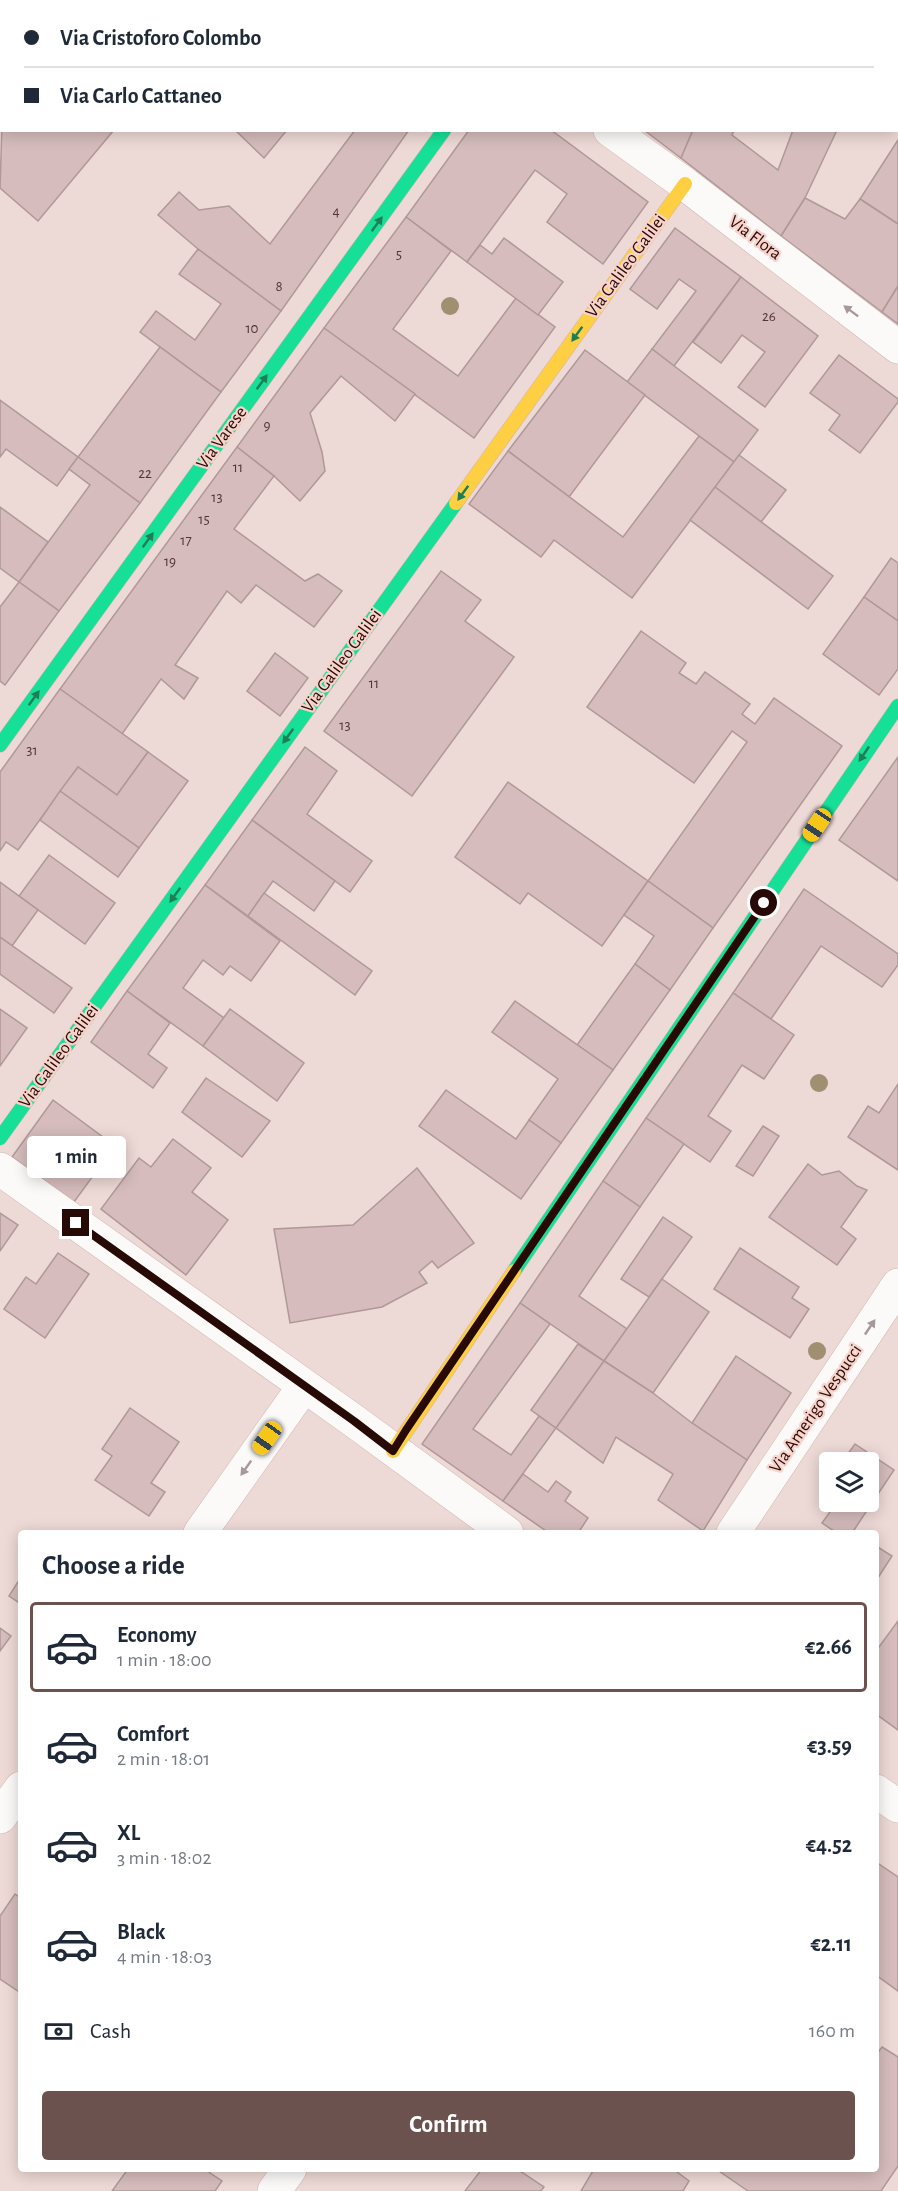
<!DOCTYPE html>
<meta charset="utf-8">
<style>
body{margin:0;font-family:"Alegreya Sans",sans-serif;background:#f2f2f3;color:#1f2937;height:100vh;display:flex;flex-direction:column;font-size:22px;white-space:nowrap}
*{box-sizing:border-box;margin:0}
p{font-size:20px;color:#747a83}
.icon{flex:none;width:33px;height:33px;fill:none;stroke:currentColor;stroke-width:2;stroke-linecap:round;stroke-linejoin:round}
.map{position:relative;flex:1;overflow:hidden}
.sheet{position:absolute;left:18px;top:1530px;width:861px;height:642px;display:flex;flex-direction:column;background:#fff;border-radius:6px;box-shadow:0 3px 15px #0003}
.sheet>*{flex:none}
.guide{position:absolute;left:0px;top:0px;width:898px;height:132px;box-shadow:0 3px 15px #0003;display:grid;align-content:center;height:132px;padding:0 24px;background:#fff}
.buttons{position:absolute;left:819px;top:1452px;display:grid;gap:12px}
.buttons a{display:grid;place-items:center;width:60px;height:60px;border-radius:6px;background:#fff;box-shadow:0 3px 15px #0003;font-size:30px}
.end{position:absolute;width:27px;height:27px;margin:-14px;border:8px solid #270905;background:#fff;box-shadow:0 0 0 3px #fff}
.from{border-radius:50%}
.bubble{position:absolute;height:42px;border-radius:6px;background:#fff;box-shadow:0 3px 15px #0003;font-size:20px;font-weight:700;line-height:42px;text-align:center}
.car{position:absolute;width:18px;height:36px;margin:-18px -9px;border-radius:8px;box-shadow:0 0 4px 2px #0007;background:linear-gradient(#f5c518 24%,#345 0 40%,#f5c518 0 76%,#345 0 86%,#f5c518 0)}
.guide b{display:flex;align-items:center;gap:21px;height:57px;font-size:22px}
.guide b+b{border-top:2px solid #e0e1e3}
.guide i{width:15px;height:15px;background:#1f2937}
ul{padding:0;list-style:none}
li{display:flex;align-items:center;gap:18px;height:90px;margin:0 12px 9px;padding:0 12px;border:3px solid transparent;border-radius:6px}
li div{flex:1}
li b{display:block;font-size:22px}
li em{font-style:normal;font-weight:700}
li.current{border-color:#6c524e}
li>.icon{width:54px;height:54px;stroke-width:1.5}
h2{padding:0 24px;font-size:27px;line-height:72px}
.pay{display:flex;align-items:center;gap:15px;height:66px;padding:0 24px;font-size:22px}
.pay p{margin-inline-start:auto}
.primary-button{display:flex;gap:12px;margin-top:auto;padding:12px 24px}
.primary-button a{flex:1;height:69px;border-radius:6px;background:#6c524e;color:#fff;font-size:24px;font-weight:700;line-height:69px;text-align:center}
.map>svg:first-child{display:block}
.building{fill:#d6bcbc;stroke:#b09898;stroke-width:1.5}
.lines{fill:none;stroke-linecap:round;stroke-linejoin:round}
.street-casing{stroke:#ceb4ae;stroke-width:34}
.fast-casing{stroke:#ceb4ae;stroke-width:15}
.slow-casing{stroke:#ceb4ae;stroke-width:15}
.street{stroke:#fcf9f9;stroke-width:33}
.fast{stroke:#16e098;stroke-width:14}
.slow{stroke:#ffcf43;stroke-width:14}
.tree{fill:#a08f70}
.oneway{fill:#1e7f56}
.oneway2{fill:#a79997}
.route{stroke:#270905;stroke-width:8}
.labels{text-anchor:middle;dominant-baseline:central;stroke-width:4.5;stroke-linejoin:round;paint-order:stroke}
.number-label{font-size:15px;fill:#533633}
.street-label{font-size:18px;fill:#270905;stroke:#f7d3cb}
</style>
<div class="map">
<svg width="898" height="2191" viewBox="0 0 898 2191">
<rect width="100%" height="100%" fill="#edd9d5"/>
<g class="building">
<path d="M219,0H311L218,2Z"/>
<path d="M468,0H581L580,2Z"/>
<path d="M2,124V130H114L38,221L0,188Z"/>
<path d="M235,130H287L264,158Z"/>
<path d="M355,130H409L281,311L198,249L158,215L179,192L199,210L229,206L270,244Z"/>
<path d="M469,130H551L648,202L603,264L547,222L567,194L535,170L467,262L406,217Z"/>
<path d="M644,130H693L681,158Z"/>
<path d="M693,130H734L732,135L778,170L793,130H837L805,198L781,236L681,158Z"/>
<path d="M898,140V224L860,199Z"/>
<path d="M805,198L845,219L860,199L898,224V286L882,312L781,236Z"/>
<path d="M406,217L451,251L393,329L458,376L516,298L555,327L474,438L324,328Z"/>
<path d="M675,228L741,277L674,366L652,349L696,291L679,279L657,309L630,289Z"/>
<path d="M504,238L563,282L538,315L467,262L480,245L492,254Z"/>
<path d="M198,249L281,311L221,392L140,332L156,311L195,340L221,304L179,274Z"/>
<path d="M741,277L818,336L765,407L738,387L765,352L742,335L721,363L693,342Z"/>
<path d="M898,286V324L882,312Z"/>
<path d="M324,328L415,394L395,421L341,376L310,413L322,452L325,471L300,501L274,476L237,447Z"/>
<path d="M160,347L221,392L140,503L78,457Z"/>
<path d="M652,349L758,430L734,462L627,382Z"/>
<path d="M585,350L645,395L569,497L508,451Z"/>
<path d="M839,355L898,399V402L860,453L829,430L840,415L810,393Z"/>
<path d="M0,400L78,457L57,486L6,449L0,457Z"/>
<path d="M699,436L734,462L632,598L554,540L541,557L469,504L508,451L623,537Z"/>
<path d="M237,447L274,476L234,529L305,581L318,574L342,591L314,627L256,585L241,603L227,591L175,665L198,678L184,699L161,679L122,734L60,689Z"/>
<path d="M739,455L786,490L761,522L715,487Z"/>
<path d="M78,457L140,503L59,611L19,582L90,485L69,469Z"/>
<path d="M715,487L833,576L808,609L690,520Z"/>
<path d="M0,507L48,542L19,582L0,568Z"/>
<path d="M891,558L898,563V621L864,597Z"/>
<path d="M441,571L481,600L465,621L514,657L412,796L324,731Z"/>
<path d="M19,582L59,611L5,685L0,681V607Z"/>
<path d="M864,597L898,621V669L879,695L823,654Z"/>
<path d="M641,631L686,663L679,673L696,684L705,672L750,704L742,714L755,724L774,698L842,746L713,928L648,881L747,742L732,731L694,783L587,707Z"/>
<path d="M275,653L308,678L280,716L247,691Z"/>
<path d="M60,689L148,752L117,795L78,767L18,850L6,842L0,851V772Z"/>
<path d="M305,747L337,771L307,814L372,861L350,892L252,820Z"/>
<path d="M148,752L188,781L139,848L60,791L78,767L117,795Z"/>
<path d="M898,757V881L839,840Z"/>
<path d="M508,782L648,881L602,946L528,893L520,904L455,857Z"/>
<path d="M60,791L139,848L118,877L40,820Z"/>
<path d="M252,820L335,881L314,911L273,881L248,916L205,885Z"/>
<path d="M49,855L115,903L85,944L19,896Z"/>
<path d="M648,881L713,928L670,990L635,964L654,936L624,915Z"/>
<path d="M0,882L38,910L12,946L0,937Z"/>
<path d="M205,885L280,941L251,981L230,966L223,975L203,960L183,988L224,1018L203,1046L127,991Z"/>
<path d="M804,889L898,954V965L882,987L821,946L771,1019L733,993Z"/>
<path d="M264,893L372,971L355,995L248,916Z"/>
<path d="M0,937L72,988L54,1013L0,974Z"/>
<path d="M635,964L670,990L613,1070L577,1045Z"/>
<path d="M127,991L170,1023L148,1054L167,1068L153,1088L91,1042Z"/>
<path d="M733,993L794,1035L764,1079L742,1065L708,1116L731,1131L710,1162L646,1118Z"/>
<path d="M515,1001L613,1070L561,1143L529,1120L558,1079L492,1032Z"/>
<path d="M0,1009L27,1028L0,1066Z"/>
<path d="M230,1009L304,1063L277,1101L203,1046Z"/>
<path d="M206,1078L270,1121L242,1157L182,1112Z"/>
<path d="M898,1084V1170L848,1137L868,1106L879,1113Z"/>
<path d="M446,1090L516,1139L529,1120L561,1143L521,1199L419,1126Z"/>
<path d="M53,1100L115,1146L74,1202L12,1157Z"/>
<path d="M646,1118L684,1144L640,1207L603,1181Z"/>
<path d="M763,1126L779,1136L753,1176L736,1166Z"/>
<path d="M173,1139L211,1168L192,1192L228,1220L186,1275L101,1209L139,1158L151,1167Z"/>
<path d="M808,1164L822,1175L839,1171L857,1186L867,1190L841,1227L856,1239L837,1265L769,1217Z"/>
<path d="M417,1168L474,1243L438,1268L432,1261L419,1272L427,1283L382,1307L290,1323L274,1229L353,1225Z"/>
<path d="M603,1181L640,1207L579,1296L627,1329L604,1361L520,1303Z"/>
<path d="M0,1213L18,1225L0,1251Z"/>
<path d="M663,1217L692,1237L649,1297L621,1279Z"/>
<path d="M740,1248L799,1287L792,1298L809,1309L790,1338L714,1289Z"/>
<path d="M58,1253L89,1274L45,1338L4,1309L26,1277L36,1284Z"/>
<path d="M662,1279L709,1312L653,1393L604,1361Z"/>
<path d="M520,1303L550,1324L473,1429L511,1455L539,1416L556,1428L503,1501L422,1444Z"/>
<path d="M578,1344L604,1361L556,1428L531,1410Z"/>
<path d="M736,1356L791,1393L747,1460L692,1423Z"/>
<path d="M604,1361L653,1393L692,1423L747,1460L703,1531L658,1500L673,1474L616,1437L603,1463L556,1428Z"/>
<path d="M130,1408L179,1442L151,1483L165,1492L149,1516L95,1480L112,1456L102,1449Z"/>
<path d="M855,1444L894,1470L852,1533H837L822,1523L837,1502H868V1462H842Z"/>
<path d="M523,1474L548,1492L556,1481L571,1492L565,1501L588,1518L578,1533H549L503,1501Z"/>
<path d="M876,1546L892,1556L876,1581Z"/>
<path d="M21,1577V1604L9,1596Z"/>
<path d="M898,1621V1730L876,1714V1651Z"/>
<path d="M0,1628L11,1636L0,1651Z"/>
<path d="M876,1862L898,1877V1991L876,1975Z"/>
<path d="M15,1894L21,1898V1993L0,1979V1916Z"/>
<path d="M882,2047L898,2057V2166L881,2191H748L716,2169H876V2055Z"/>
<path d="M128,2169H204L222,2181L215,2191H112Z"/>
<path d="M482,2169H517L544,2187L541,2191H465Z"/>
<path d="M594,2169H673L689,2181L683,2191H581Z"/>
</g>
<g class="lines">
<defs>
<g id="street">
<path d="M442,0L443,2"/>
<path d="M610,130L685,184L898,347"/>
<path d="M0,1169L354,1421L507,1533"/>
<path d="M200,1533L304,1386"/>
<path d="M733,1533L898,1285"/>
<path d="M876,1791L898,1806"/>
<path d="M0,1817L21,1788"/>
<path d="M274,2191L290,2169"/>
</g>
<g id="fast">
<path d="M0,745L444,130"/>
<path d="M0,1138L456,503"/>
<path d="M514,1271L898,706"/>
</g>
<g id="slow">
<path d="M456,503L685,184"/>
<path d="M393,1451L514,1271"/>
</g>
</defs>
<use href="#street" class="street-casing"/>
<use href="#fast" class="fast-casing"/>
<use href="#slow" class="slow-casing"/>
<use href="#street" class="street"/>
<use href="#fast" class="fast"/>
<use href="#slow" class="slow"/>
</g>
<g class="tree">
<circle cx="450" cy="306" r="9"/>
<circle cx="819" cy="1083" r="9"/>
<circle cx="817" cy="1351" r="9"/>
</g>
<defs><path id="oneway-solid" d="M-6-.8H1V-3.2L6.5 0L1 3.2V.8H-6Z" transform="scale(1.5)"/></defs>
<g class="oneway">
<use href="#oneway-solid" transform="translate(377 224) rotate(-54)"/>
<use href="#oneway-solid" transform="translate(577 334) rotate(126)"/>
<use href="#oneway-solid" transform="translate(262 382) rotate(-54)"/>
<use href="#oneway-solid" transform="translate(463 493) rotate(126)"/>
<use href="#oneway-solid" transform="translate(148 540) rotate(-54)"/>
<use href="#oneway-solid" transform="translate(34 698) rotate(-54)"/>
<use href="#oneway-solid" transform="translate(288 736) rotate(126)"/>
<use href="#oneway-solid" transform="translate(864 754) rotate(124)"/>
<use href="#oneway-solid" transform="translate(175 895) rotate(126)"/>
</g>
<g class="oneway2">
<use href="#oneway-solid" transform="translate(851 311) rotate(-143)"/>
<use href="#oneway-solid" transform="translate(870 1327) rotate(-56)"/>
<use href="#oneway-solid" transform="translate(246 1468) rotate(125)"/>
</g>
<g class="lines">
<path class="route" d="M76,1223L354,1421L393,1451L406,1430L764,903"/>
</g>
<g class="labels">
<g class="number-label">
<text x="336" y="211">4</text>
<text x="399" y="254">5</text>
<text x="279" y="286">8</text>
<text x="769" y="316">26</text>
<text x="252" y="328">10</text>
<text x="267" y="425">9</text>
<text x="238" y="467">11</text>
<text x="145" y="473">22</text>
<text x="217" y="497">13</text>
<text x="204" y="519">15</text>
<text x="186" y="540">17</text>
<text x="170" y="561">19</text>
<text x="374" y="683">11</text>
<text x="345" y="725">13</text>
<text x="32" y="750">31</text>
</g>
<g class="street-label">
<text transform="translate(755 238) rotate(37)">Via Flora</text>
<text transform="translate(626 266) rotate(-54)">Via Galileo Galilei</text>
<text transform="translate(222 438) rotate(-54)">Via Varese</text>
<text transform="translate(342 661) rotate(-54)">Via Galileo Galilei</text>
<text transform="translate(59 1056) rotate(-54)">Via Galileo Galilei</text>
<text transform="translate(816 1409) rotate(-56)">Via Amerigo Vespucci</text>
</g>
</g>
</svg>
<div class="buttons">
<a><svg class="icon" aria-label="layers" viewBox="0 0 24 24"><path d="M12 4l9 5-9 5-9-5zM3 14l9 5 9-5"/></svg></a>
</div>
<i class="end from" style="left:764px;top:903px"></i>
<i class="end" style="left:76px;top:1223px"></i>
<div class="bubble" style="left:27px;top:1136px;width:99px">1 min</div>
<i class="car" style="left:817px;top:825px;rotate:214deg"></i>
<i class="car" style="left:267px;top:1438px;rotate:215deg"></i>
<div class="guide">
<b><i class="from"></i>Via Cristoforo Colombo</b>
<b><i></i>Via Carlo Cattaneo</b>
</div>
<section class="sheet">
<h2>Choose a ride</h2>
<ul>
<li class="current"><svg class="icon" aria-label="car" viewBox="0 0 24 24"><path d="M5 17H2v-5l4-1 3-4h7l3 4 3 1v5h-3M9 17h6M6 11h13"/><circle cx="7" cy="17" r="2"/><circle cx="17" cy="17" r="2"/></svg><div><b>Economy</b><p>1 min · 18:00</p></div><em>€2.66</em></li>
<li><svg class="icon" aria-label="car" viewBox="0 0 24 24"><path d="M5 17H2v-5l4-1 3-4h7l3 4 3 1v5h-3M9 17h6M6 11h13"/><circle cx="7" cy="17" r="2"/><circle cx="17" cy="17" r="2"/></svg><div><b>Comfort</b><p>2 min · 18:01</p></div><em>€3.59</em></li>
<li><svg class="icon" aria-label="car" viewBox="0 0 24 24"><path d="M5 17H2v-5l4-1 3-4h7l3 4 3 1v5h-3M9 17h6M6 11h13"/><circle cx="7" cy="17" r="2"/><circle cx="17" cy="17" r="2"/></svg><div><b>XL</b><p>3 min · 18:02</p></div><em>€4.52</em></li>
<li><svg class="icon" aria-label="car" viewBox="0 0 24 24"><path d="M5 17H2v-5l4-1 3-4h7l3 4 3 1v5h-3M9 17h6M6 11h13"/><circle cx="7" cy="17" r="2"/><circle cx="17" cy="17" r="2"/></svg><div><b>Black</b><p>4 min · 18:03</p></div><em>€2.11</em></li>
</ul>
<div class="pay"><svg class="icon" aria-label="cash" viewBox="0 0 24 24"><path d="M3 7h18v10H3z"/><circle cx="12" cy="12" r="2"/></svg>Cash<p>160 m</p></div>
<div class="primary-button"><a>Confirm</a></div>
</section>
</div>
